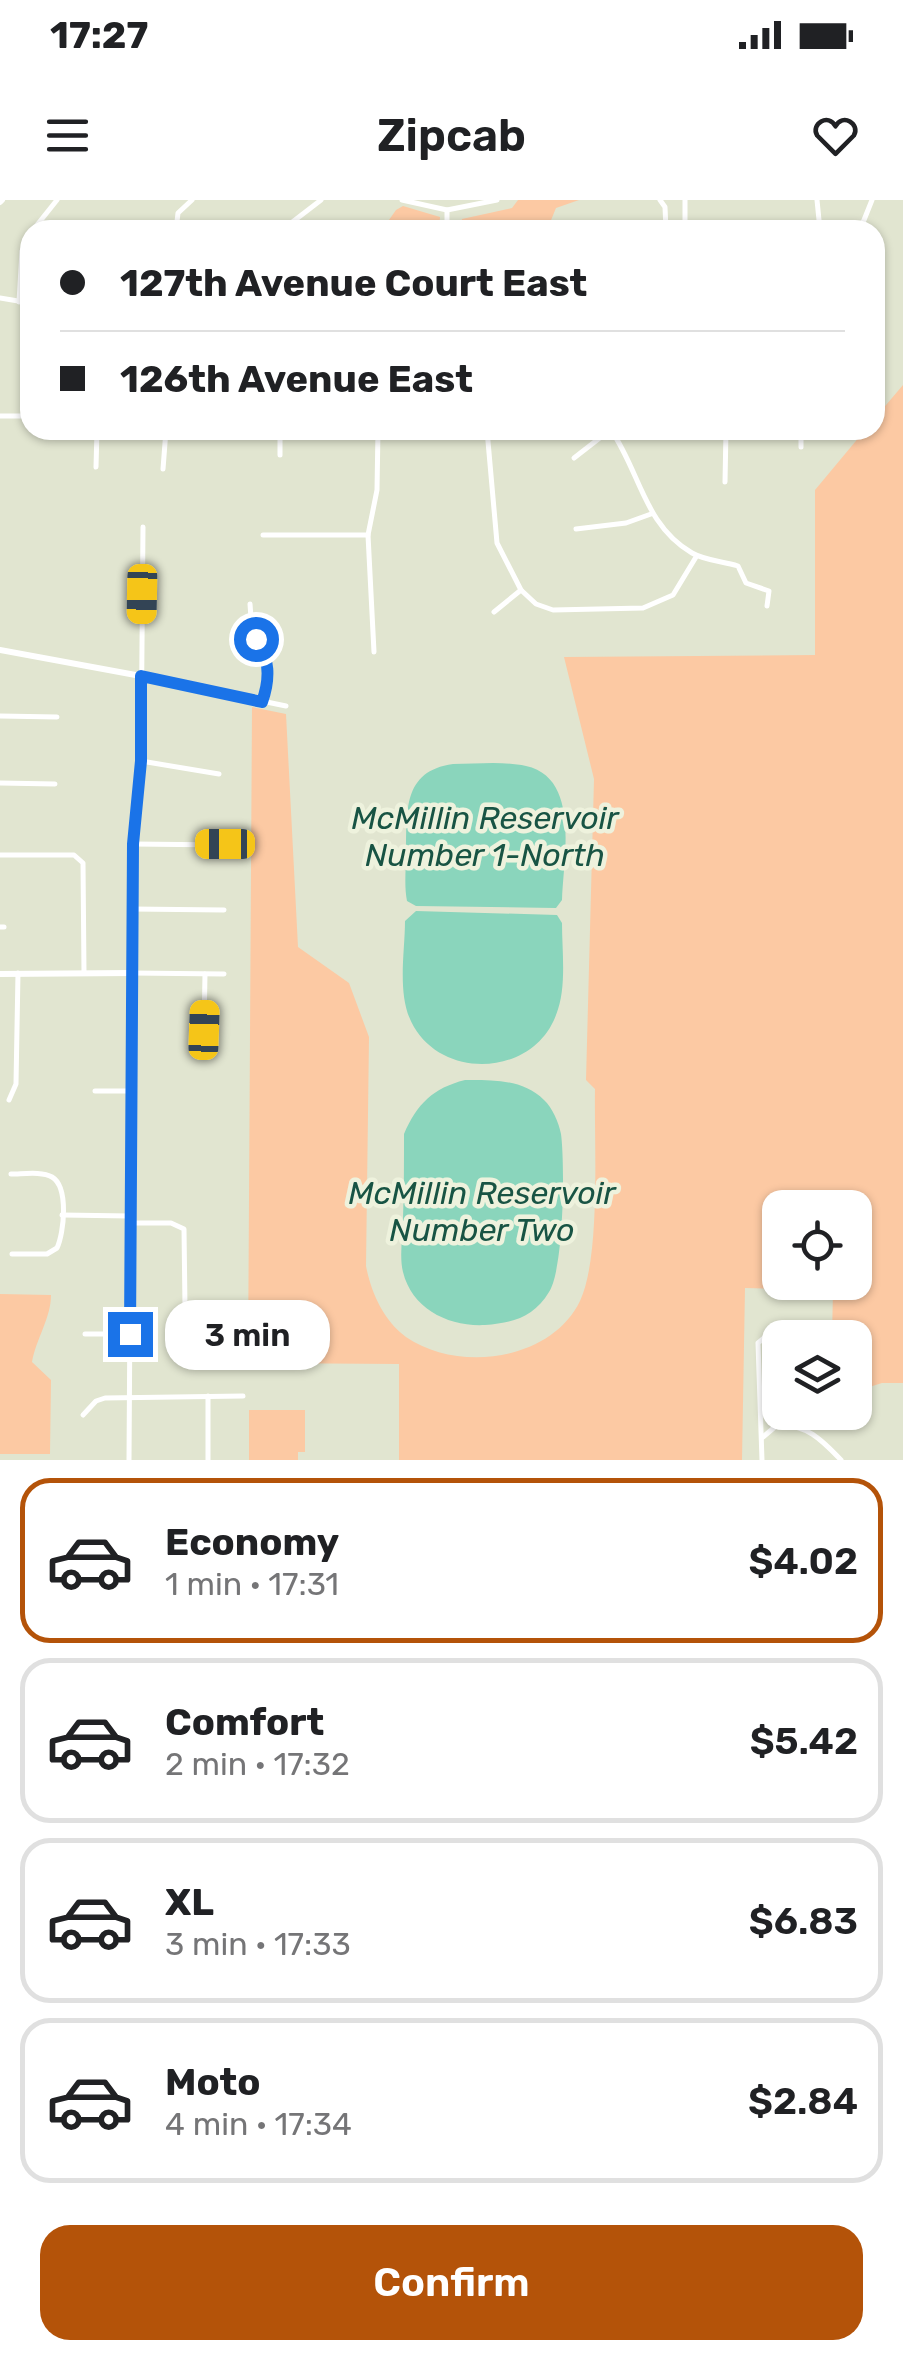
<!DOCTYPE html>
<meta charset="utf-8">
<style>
body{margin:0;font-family:Rubik,sans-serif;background:#f6f6f6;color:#202124;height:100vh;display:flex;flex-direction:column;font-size:38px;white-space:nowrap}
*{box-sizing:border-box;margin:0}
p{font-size:32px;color:#757577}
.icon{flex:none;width:55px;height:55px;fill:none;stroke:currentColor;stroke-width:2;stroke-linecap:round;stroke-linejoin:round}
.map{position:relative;height:1260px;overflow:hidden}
.drawer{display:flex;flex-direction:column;background:#fff;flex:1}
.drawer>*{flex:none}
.top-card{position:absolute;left:20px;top:20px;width:865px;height:220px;border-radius:30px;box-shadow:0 2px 8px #0004;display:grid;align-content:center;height:220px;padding:0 40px;background:#fff}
.fabs{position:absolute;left:762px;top:990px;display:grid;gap:20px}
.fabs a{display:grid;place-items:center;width:110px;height:110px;border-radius:20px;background:#fff;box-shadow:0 2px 8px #0004;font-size:50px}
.end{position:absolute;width:45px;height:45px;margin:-22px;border:12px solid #1a73e8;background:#fff;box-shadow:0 0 0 5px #fff}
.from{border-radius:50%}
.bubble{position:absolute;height:70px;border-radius:30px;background:#fff;box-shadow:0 2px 8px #0004;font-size:32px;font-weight:600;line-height:70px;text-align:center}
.car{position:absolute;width:30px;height:60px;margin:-30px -15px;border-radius:12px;box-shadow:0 0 8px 2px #0007;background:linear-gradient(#f5c518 24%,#345 0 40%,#f5c518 0 76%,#345 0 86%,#f5c518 0)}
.top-card b{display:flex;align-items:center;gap:35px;height:95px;font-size:38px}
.top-card b+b{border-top:2px solid #e0e0e0}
.top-card i{width:25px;height:25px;background:#202124}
ul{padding:18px 0 0;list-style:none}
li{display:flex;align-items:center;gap:30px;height:165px;margin:0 20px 15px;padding:0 20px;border:5px solid #e0e0e0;border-radius:30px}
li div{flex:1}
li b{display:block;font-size:38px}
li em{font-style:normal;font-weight:600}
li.on{border-color:#b45309}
li>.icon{width:90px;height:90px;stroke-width:1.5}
.action{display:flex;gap:20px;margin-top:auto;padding:20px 40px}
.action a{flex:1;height:115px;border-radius:30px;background:#b45309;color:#fff;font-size:40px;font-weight:600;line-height:115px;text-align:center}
.status{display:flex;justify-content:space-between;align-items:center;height:70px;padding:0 50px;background:#fff;direction:ltr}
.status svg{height:28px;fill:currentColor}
header{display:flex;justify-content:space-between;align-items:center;height:130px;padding:0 40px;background:#fff;font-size:45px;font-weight:600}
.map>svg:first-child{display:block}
.green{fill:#fcc9a3;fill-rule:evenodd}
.water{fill:#8ad5bc}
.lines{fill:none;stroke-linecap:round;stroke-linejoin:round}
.street{stroke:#fff;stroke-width:5}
.secondary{stroke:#fff;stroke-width:6}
.route{stroke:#1a73e8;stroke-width:12}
.labels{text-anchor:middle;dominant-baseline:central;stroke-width:9;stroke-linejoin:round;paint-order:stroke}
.water-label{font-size:32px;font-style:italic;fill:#185444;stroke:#eef2dd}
</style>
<div class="status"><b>17:27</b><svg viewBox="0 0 49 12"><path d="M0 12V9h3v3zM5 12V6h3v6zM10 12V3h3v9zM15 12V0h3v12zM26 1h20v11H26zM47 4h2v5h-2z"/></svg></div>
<header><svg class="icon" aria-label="menu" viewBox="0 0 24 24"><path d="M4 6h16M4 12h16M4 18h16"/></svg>Zipcab<svg class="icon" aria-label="heart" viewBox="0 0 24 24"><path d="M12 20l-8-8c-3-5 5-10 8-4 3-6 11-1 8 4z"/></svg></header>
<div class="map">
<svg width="903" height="1260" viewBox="0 0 903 1260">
<rect width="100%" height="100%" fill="#e1e5d0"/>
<g class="green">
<path d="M518,0H579L556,8L547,30H461L462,19L512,8Z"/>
<path d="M403,6L440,17L439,28L382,30L396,10Z"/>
<path d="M903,185V1183H882L866,1188L855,1182V1138L832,1137L833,1090L745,1088L742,1260H399V1164L248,1163L252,507L286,514L298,747L349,783L369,837L366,1066C371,1092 383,1120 406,1137C458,1173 551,1161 580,1101C601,1056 594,943 595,889L586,880L594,579L564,457L815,455V290L865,230H875V218ZM780,1008H855V1082H780Z"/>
<path d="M0,1094L51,1095C51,1118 36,1139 32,1162L51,1180L50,1254H0Z"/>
<path d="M249,1210H305V1252H298V1260H249Z"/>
</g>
<g class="water">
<path d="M453,564C477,564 503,561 526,566C581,578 563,659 562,700L556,708L416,706L407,701C404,686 406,669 406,653C407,612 402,571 453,564Z"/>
<path d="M416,711L557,715L562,723C562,752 567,788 556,815C534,875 446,881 414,827C396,797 405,754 405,721Z"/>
<path d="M465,880C492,880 523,879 544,900C552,907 559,923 561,934C565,964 564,1069 549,1092C534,1117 513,1123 485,1125C449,1127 412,1109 403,1072C399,1056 403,1035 403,1018C404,990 404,962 404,934C417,904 433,888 465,880Z"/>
</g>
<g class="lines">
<g class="street">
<path d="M402,0L447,10L497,0"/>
<path d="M660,0L665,7L666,30"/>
<path d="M817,0L820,30"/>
<path d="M447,10V30"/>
<path d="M33,30L57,0"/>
<path d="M176,30L178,13L192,0"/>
<path d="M282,30L321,0"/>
<path d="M685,30V0"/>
<path d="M860,30L872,0"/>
<path d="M0,98L30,103"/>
<path d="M19,102L22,51L30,34"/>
<path d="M0,216H30"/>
<path d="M487,230L497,343L521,390"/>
<path d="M611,230C640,272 644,325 692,353C706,361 723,361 738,366L746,383L769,391L767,406"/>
<path d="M801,230V247"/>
<path d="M280,255V230"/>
<path d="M574,258L610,230"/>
<path d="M96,267L97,230"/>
<path d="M163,269L166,230"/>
<path d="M725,282L726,230"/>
<path d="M576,329L626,323L651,314"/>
<path d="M263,335H368"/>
<path d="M250,404L252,432L266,461L267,483L262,501"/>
<path d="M494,412L521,390L536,404L553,410L643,408L673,395L696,357"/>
<path d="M374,452L368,335L377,290L378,230"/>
<path d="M141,476L286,506"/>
<path d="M0,516L57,517"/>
<path d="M141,561L219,574"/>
<path d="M0,583L55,584"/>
<path d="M133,644L225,645"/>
<path d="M0,655H74L83,663L84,773"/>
<path d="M132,709L224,710"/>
<path d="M0,727H4"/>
<path d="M132,773L224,774"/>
<path d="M204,830L205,774"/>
<path d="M95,891H132"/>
<path d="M9,900L16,884L18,773"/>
<path d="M11,974C23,974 42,971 52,977C69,987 64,1033 57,1048L47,1054H12"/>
<path d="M62,1015L130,1016"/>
<path d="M130,1023H171L184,1029L185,1107"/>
<path d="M85,1134H130"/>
<path d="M83,1215L96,1201L105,1198L243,1196"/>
<path d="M763,1237L776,1226C805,1222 823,1241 841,1260"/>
<path d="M129,1260L133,644L141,561L143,327"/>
<path d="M208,1260V1196"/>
<path d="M762,1260L758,1143L781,1124"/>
</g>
<g class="secondary">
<path d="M0,2L2,0"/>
<path d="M0,450L141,476"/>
<path d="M0,774L132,773"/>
</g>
</g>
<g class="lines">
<path class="route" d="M130,1134L133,644L141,561V476L262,502C270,480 270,457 256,439"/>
</g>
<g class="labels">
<g class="water-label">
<text x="485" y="618">McMillin Reservoir<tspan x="485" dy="37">Number 1-North</tspan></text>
<text x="482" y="993">McMillin Reservoir<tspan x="482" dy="37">Number Two</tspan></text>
</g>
</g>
</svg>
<div class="fabs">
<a><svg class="icon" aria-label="locate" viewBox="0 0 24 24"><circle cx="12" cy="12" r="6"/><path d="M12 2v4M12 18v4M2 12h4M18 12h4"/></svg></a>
<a><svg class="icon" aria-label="layers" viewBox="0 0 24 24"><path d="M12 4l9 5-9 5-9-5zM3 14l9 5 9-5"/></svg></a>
</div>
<i class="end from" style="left:256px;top:439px"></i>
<i class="end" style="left:130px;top:1134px"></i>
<div class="bubble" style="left:165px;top:1100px;width:165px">3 min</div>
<i class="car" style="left:142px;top:394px;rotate:181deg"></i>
<i class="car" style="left:225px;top:644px;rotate:270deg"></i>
<i class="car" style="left:204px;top:830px;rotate:2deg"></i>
<div class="top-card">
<b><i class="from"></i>127th Avenue Court East</b>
<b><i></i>126th Avenue East</b>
</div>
</div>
<section class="drawer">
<ul>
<li class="on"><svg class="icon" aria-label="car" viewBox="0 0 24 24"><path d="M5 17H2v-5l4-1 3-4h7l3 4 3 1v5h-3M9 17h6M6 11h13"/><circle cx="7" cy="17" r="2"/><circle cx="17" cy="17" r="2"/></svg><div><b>Economy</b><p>1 min · 17:31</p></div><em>$4.02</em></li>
<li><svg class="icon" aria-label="car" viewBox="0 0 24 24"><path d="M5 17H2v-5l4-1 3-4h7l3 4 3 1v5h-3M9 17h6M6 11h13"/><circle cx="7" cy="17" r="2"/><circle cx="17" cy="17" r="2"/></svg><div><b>Comfort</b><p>2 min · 17:32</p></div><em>$5.42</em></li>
<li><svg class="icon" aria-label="car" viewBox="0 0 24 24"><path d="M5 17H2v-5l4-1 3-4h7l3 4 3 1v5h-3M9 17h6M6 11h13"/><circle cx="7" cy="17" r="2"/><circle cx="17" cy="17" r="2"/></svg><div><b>XL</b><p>3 min · 17:33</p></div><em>$6.83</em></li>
<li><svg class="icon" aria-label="car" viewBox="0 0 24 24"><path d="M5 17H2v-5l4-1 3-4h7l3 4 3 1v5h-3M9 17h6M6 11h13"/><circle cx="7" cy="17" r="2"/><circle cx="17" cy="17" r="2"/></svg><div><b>Moto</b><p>4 min · 17:34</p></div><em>$2.84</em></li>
</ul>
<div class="action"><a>Confirm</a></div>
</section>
